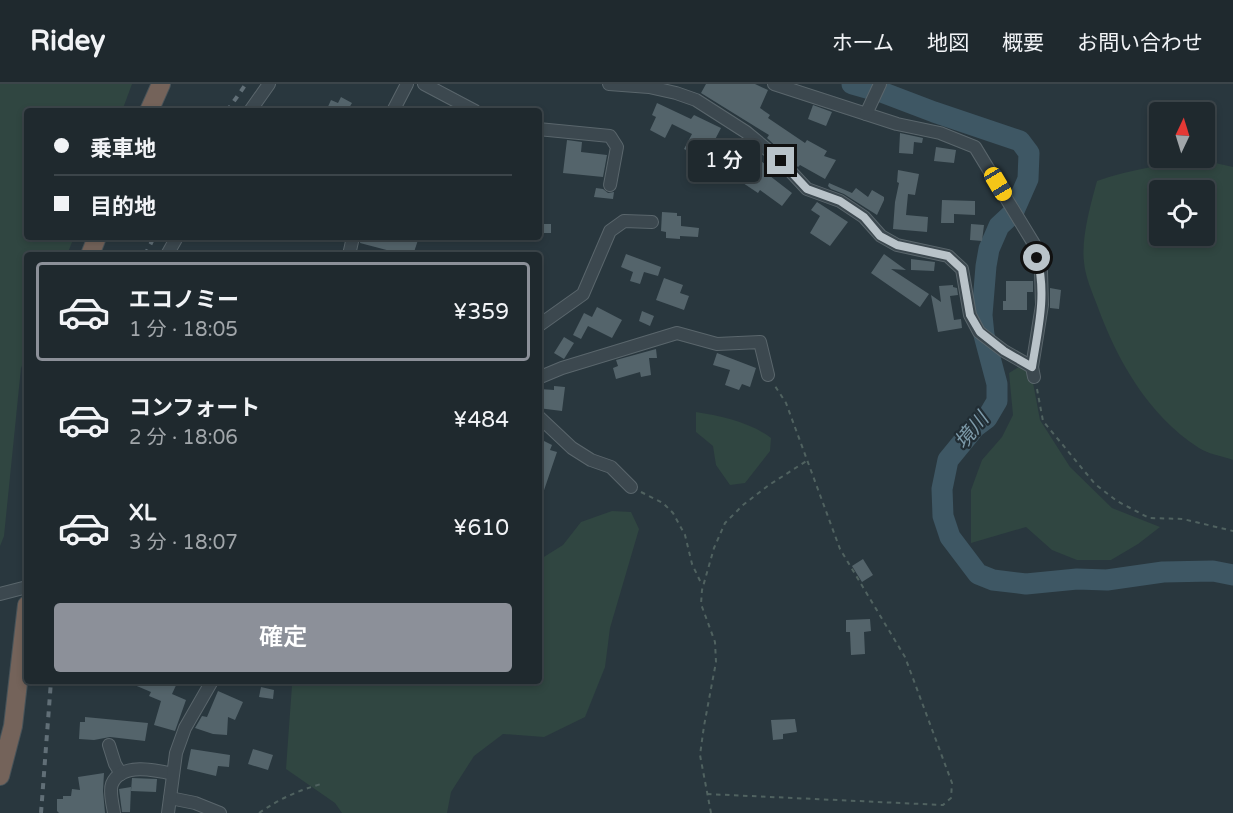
<!DOCTYPE html>
<html lang="ja">
<meta charset="utf-8">
<style>
body{margin:0;font-family:"Varela Round","Noto Sans JP",sans-serif;background:#273136;color:#f1f3f6;height:100vh;display:flex;flex-direction:column;font-size:22px;white-space:nowrap}
*{box-sizing:border-box;margin:0}
p{font-size:20px;color:#a1a6aa}
.icon{flex:none;width:33px;height:33px;fill:none;stroke:currentColor;stroke-width:2;stroke-linecap:round;stroke-linejoin:round}
.map{position:relative;flex:1;overflow:hidden}
.side{position:absolute;left:24px;top:168px;width:518px;height:432px;display:flex;flex-direction:column;background:#1f292e;border-radius:6px;box-shadow:0 3px 9px #0003,0 0 0 2px #3c454a}
.side>*{flex:none}
.guide{position:absolute;left:24px;top:24px;width:518px;height:132px;border-radius:6px;box-shadow:0 3px 9px #0003,0 0 0 2px #3c454a;display:grid;align-content:center;height:132px;padding:0 30px;background:#1f292e}
.needle{width:39px;rotate:4deg}
.fabs{position:absolute;left:1149px;top:18px;display:grid;gap:12px}
.fabs a{display:grid;place-items:center;width:66px;height:66px;border-radius:6px;background:#1f292e;box-shadow:0 3px 9px #0003,0 0 0 2px #3c454a;font-size:30px}
.end{position:absolute;width:27px;height:27px;margin:-14px;border:8px solid #b9c3c9;background:#111;box-shadow:0 0 0 3px #111}
.from{border-radius:50%}
.bubble{position:absolute;height:42px;border-radius:6px;background:#1f292e;box-shadow:0 3px 9px #0003,0 0 0 2px #3c454a;font-size:20px;font-weight:600;line-height:42px;text-align:center}
.car{position:absolute;width:18px;height:36px;margin:-18px -9px;border-radius:8px;box-shadow:0 0 4px 2px #0007;background:linear-gradient(#f5c518 24%,#345 0 40%,#f5c518 0 76%,#345 0 86%,#f5c518 0)}
.guide b{display:flex;align-items:center;gap:21px;height:57px;font-size:22px}
.guide b+b{border-top:2px solid #3c454a}
.guide i{width:15px;height:15px;background:#f1f3f6}
ul{padding:10px 0 0;list-style:none}
li{display:flex;align-items:center;gap:18px;height:99px;margin:0 12px 9px;padding:0 18px;border:3px solid transparent;border-radius:6px}
li div{flex:1}
li b{display:block;font-size:22px}
li em{font-style:normal;font-weight:600}
li.selected{border-color:#8c9099}
li>.icon{width:54px;height:54px;stroke-width:1.5}
.action{display:flex;gap:12px;margin-top:auto;padding:12px 30px}
.action a{flex:1;height:69px;border-radius:6px;background:#8c9099;color:#fff;font-size:24px;font-weight:600;line-height:69px;text-align:center}
header{display:flex;align-items:center;gap:36px;box-sizing:border-box;height:84px;padding:0 30px;background:#1f292e;border-bottom:2px solid #3c454a}
header strong{font-size:28px}
nav{display:flex;gap:33px;margin-inline-start:auto;font-size:21px}
.map>svg:first-child{display:block}
.green{fill:#304641;fill-rule:evenodd}
.lines{fill:none;stroke-linecap:round;stroke-linejoin:round}
.river{stroke:#3e5764;stroke-width:21}
.building{fill:#54646b}
.minor-casing{stroke:#5a666c;stroke-width:14}
.highway-casing{stroke:#475359;stroke-width:20}
.path{stroke:#506260;stroke-width:2;stroke-dasharray:4.5 4.5;stroke-linecap:butt}
.minor{stroke:#3c484f;stroke-width:12}
.highway{stroke:#74635a;stroke-width:18}
.rail{stroke:#616f77;stroke-width:4;stroke-dasharray:6 6;stroke-linecap:butt}
.route{stroke:#b9c3c9;stroke-width:8}
.labels{text-anchor:middle;dominant-baseline:central;stroke-width:4.5;stroke-linejoin:round;paint-order:stroke}
.water-label{font-size:20px;font-style:italic;fill:#7d9aa9;stroke:#212d34}
</style>
<header>
<strong>Ridey</strong>
<nav><a>ホーム</a><a>地図</a><a>概要</a><a>お問い合わせ</a></nav>
</header>
<div class="map">
<svg width="1233" height="729" viewBox="0 0 1233 729">
<rect width="100%" height="100%" fill="#29373e"/>
<g class="green">
<path d="M0,0H132L122,27H27V153H74L67,171H27V271L21,284L4,452L0,462Z"/>
<path d="M1202,76L1233,83V376C1222,372 1208,370 1199,364C1148,331 1117,276 1097,221C1092,208 1085,192 1084,178C1081,154 1091,119 1097,97C1131,85 1166,80 1202,76ZM1160,106H1204V152H1160Z"/>
<path d="M1019,283L1031,288L1040,336L1070,383L1112,424L1160,443L1138,460L1111,476H1077L1052,466L1026,443L971,459V406L982,376L1002,353L1013,331L1009,289Z"/>
<path d="M696,328C721,332 750,338 771,354L770,367L745,399L730,401L716,381L713,362L696,348Z"/>
<path d="M612,427L631,428L639,445L610,544L605,583L585,633L544,653L503,650L474,672L451,708L447,729H342L335,719L286,685L292,601L315,597H538L539,476L563,461L581,438Z"/>
</g>
<g class="lines">
<path class="river" d="M852,0L884,9L934,28L1020,57L1029,69L1028,95L1013,129L999,142L989,165L986,182L982,231L984,251L997,300V317L987,334L975,343L948,376L942,405L943,432L950,453L978,490L993,496L1026,500L1077,495L1107,496L1163,488L1213,487L1233,491"/>
</g>
<g class="building">
<path d="M706,0H755L768,6L760,24L770,31L768,34L805,59L807,56L827,67L824,72L836,76L825,95L800,81L798,83L767,54L769,51L701,9Z"/>
<path d="M341,13L352,19L349,24L355,27H326L331,16L338,19Z"/>
<path d="M657,19L691,35L694,31L721,44L705,75L684,65L692,50L672,40L665,54L650,46L656,33L652,31Z"/>
<path d="M813,21L832,28L826,42L808,35Z"/>
<path d="M900,49L923,54L922,59L914,58L913,70L899,69Z"/>
<path d="M567,56L582,58L581,68L607,71L603,93L563,89Z"/>
<path d="M936,63L956,66L954,79L934,77Z"/>
<path d="M756,74L774,86L770,92L792,109L782,122L760,106L758,109L740,97Z"/>
<path d="M898,86L919,90L915,111L908,110L906,131L928,133L927,148L893,145L895,118L899,99L897,98Z"/>
<path d="M829,99L852,109L856,104L868,113L872,106L884,113V116L877,131L844,110L831,105L828,102Z"/>
<path d="M596,104L603,105L608,109L614,108L613,115L594,113Z"/>
<path d="M942,116L975,117V131L954,130V139H941Z"/>
<path d="M817,118L848,138L830,162L810,149L820,132L811,126Z"/>
<path d="M662,128L677,129V132H681V142L699,144L698,153L680,152V155L666,154V148L661,147Z"/>
<path d="M542,140H551V149H541Z"/>
<path d="M971,140L984,141L982,157L970,156Z"/>
<path d="M361,153H419L413,171H397L398,169L360,159Z"/>
<path d="M626,170L661,183L658,192L644,188L640,200L630,197L633,188L621,183Z"/>
<path d="M884,170L906,186L891,185L929,210L920,223L871,189Z"/>
<path d="M911,175L935,178L934,187L911,186Z"/>
<path d="M664,194L683,201L680,209L689,212L684,226L656,216Z"/>
<path d="M1006,197H1033V208H1027V226H1003V217H1006Z"/>
<path d="M953,201V203L957,204L958,211L950,212L954,236L961,235L962,244L938,248L931,211L941,218L939,202Z"/>
<path d="M1050,204L1061,206L1059,225L1050,224Z"/>
<path d="M597,223L622,236L612,254L588,242L581,255L573,251L584,229L592,233Z"/>
<path d="M642,227L654,232L650,242L639,237Z"/>
<path d="M564,253L574,259L564,275L554,269Z"/>
<path d="M656,265L657,274H649L651,291L641,293L640,288L616,295L613,284L618,282L616,276Z"/>
<path d="M717,269L756,284L750,303L742,300L739,306L725,301L730,286L713,281Z"/>
<path d="M554,302L565,303L562,327L538,324L540,305L554,306Z"/>
<path d="M544,357L552,361L550,366L557,368L540,418L538,417V383L543,370L540,368Z"/>
<path d="M863,475L873,491L862,498L852,482Z"/>
<path d="M870,535L871,547L864,548L865,570L851,571L850,548H846V536Z"/>
<path d="M125,597H178L172,610L186,616L175,647L154,641L161,617L149,612L151,608Z"/>
<path d="M261,603L274,606L273,615L259,613Z"/>
<path d="M218,607L243,618L235,636L228,633L227,651L213,650L195,644L202,632L207,633Z"/>
<path d="M85,633L148,639L145,657L110,653L94,656L79,655L80,638H85Z"/>
<path d="M795,635L797,648L783,650V655L773,656L771,636Z"/>
<path d="M191,665L230,671L229,683L218,682L216,692L187,685Z"/>
<path d="M253,665L273,671L268,686L248,680Z"/>
<path d="M104,689L103,707L105,729H59L57,727V715H63V712H71L72,705L80,706L78,693Z"/>
<path d="M132,694L157,695L156,708L131,707Z"/>
<path d="M131,703L130,728H122L119,705Z"/>
</g>
<g class="lines">
<defs>
<g id="minor">
<path d="M424,0L475,27"/>
<path d="M609,0L649,3L676,9L696,16L746,48L781,77L807,105L840,117L864,133L881,152L897,161L948,172L962,185L970,231L979,248L1004,267L1032,283"/>
<path d="M774,0L897,40L940,49L975,63L1034,160L1041,188L1042,221L1032,283L1034,293"/>
<path d="M250,27L269,0"/>
<path d="M393,27L407,0"/>
<path d="M866,30L880,0"/>
<path d="M538,45L610,52L617,63L610,101"/>
<path d="M167,171L177,153"/>
<path d="M349,171L353,153"/>
<path d="M538,242L583,210L610,147L624,137L652,138"/>
<path d="M538,294L562,284L677,249L717,260L760,258L768,291"/>
<path d="M538,332L572,364L591,376L611,383L631,403"/>
<path d="M0,510L27,503"/>
<path d="M109,661L115,680L121,690"/>
<path d="M170,714L195,719L220,729"/>
<path d="M114,729C113,721 109,708 112,700C121,678 156,686 173,690"/>
<path d="M168,729L176,669L185,644L212,597"/>
</g>
<g id="highway">
<path d="M149,27L161,0"/>
<path d="M90,171L97,153"/>
<path d="M0,692L13,642L27,521"/>
</g>
</defs>
<use href="#minor" class="minor-casing"/>
<use href="#highway" class="highway-casing"/>
<g class="path">
<path d="M1037,305L1043,337L1095,400L1117,417L1149,434L1183,435L1233,447"/>
<path d="M641,408L663,419L673,429L685,451L692,480L702,501"/>
<path d="M707,710L943,721L951,714L952,699L905,573L840,465L786,319L775,302"/>
<path d="M259,729C279,715 297,707 321,700"/>
<path d="M711,729L700,671L704,642L716,578L715,558L701,520L702,506L714,464L725,439L743,421L769,401L808,376"/>
</g>
<use href="#minor" class="minor"/>
<use href="#highway" class="highway"/>
<g class="rail">
<path d="M227,27L246,0"/>
<path d="M145,171L154,153"/>
<path d="M41,729L51,597"/>
</g>
</g>
<g class="lines">
<path class="route" d="M781,77L807,105L840,117L864,133L880,152L897,161L948,172L962,185L970,231L980,248L1004,267L1032,283C1038,246 1047,210 1037,174"/>
</g>
<g class="labels">
<g class="water-label">
<text transform="translate(972 347) rotate(-51)">境川</text>
</g>
</g>
</svg>
<div class="fabs">
<a><svg class="needle" viewBox="-14 -14 28 28"><path d="M0-13l5 13h-10z" fill="#e53935"/><path d="M0 13l5-13h-10z" fill="#a1a6aa"/></svg></a>
<a><svg class="icon" aria-label="locate" viewBox="0 0 24 24"><circle cx="12" cy="12" r="6"/><path d="M12 2v4M12 18v4M2 12h4M18 12h4"/></svg></a>
</div>
<i class="end from" style="left:1037px;top:174px"></i>
<i class="end" style="left:781px;top:77px"></i>
<div class="bubble" style="left:688px;top:56px;width:72px">1 分</div>
<i class="car" style="left:998px;top:100px;rotate:149deg"></i>
<div class="guide">
<b><i class="from"></i>乗車地</b>
<b><i></i>目的地</b>
</div>
<section class="side">
<ul>
<li class="selected"><svg class="icon" aria-label="car" viewBox="0 0 24 24"><path d="M5 17H2v-5l4-1 3-4h7l3 4 3 1v5h-3M9 17h6M6 11h13"/><circle cx="7" cy="17" r="2"/><circle cx="17" cy="17" r="2"/></svg><div><b>エコノミー</b><p>1 分 · 18:05</p></div><em>¥359</em></li>
<li><svg class="icon" aria-label="car" viewBox="0 0 24 24"><path d="M5 17H2v-5l4-1 3-4h7l3 4 3 1v5h-3M9 17h6M6 11h13"/><circle cx="7" cy="17" r="2"/><circle cx="17" cy="17" r="2"/></svg><div><b>コンフォート</b><p>2 分 · 18:06</p></div><em>¥484</em></li>
<li><svg class="icon" aria-label="car" viewBox="0 0 24 24"><path d="M5 17H2v-5l4-1 3-4h7l3 4 3 1v5h-3M9 17h6M6 11h13"/><circle cx="7" cy="17" r="2"/><circle cx="17" cy="17" r="2"/></svg><div><b>XL</b><p>3 分 · 18:07</p></div><em>¥610</em></li>
</ul>
<div class="action"><a>確定</a></div>
</section>
</div>
